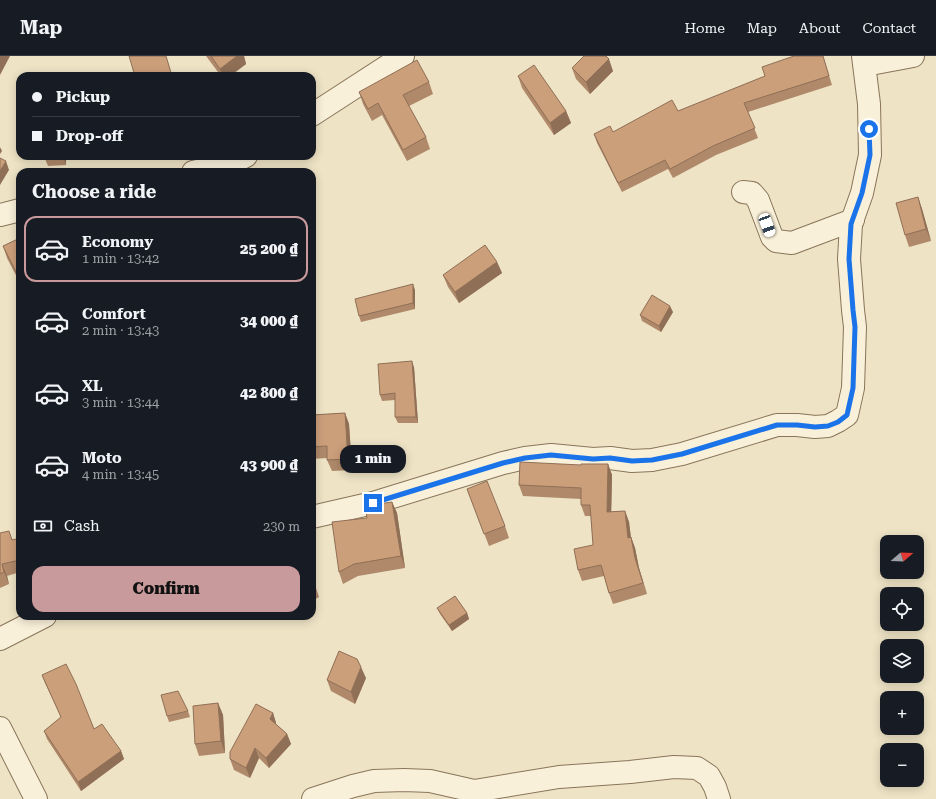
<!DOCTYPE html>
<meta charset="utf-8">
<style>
body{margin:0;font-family:"Roboto Serif",serif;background:#242831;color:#f1f3f6;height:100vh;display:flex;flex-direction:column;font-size:15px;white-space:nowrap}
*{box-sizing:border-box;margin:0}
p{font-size:13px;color:#9ea1a6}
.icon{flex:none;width:22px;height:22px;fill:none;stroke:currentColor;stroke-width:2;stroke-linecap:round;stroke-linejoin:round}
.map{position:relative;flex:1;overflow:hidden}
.drawer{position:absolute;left:16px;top:112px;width:300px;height:452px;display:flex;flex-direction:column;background:#171b24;border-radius:12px;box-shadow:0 2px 10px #0003}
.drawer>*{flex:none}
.top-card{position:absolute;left:16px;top:16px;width:300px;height:88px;border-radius:12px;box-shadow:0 2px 10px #0003;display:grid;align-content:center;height:88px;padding:0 16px;background:#171b24}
.needle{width:26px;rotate:71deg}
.fabs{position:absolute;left:880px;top:479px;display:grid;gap:8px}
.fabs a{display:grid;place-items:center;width:44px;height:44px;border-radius:8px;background:#171b24;box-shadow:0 2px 10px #0003;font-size:20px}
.end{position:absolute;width:18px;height:18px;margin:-9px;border:5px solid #1a73e8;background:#fff;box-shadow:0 0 0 2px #fff}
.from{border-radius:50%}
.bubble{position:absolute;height:28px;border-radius:12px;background:#171b24;box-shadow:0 2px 10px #0003;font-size:13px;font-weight:800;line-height:28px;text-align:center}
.car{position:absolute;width:12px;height:24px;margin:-12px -6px;border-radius:5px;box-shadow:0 0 3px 1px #0007;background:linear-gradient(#fff 24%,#345 0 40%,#fff 0 76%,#345 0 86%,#fff 0)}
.top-card b{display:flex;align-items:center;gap:14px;height:38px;font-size:15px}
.top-card b+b{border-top:1px solid #363941}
.top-card i{width:10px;height:10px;background:#f1f3f6}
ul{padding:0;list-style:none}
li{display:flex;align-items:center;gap:12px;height:66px;margin:0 8px 6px;padding:0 8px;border:2px solid transparent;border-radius:12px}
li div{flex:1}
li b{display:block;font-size:15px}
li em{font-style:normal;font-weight:800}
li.active{border-color:#c99a9b}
li>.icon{width:36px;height:36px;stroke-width:1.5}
h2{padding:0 16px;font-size:18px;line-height:48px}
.pay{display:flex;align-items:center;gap:10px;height:44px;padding:0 16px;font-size:15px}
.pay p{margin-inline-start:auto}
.button{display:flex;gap:8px;margin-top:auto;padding:8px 16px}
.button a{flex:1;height:46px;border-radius:12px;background:#c99a9b;color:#111;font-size:16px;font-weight:800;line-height:46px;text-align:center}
header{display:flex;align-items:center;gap:24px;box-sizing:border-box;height:56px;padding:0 20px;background:#171b24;border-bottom:1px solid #363941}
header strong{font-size:19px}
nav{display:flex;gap:22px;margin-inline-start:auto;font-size:14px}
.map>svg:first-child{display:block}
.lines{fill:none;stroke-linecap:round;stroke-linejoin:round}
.minor-casing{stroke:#89755b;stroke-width:24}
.minor{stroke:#f9f0d9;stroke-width:22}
.wall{fill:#af896a}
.shaded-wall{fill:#8f6f56}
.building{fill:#cc9f7b;stroke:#8f6f56}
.route{stroke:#1a73e8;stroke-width:5}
</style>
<header>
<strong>Map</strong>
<nav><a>Home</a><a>Map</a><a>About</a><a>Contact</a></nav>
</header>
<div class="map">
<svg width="936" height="743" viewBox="0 0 936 743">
<rect width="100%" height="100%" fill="#eee3c5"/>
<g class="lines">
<defs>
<g id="minor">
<path d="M865,9L913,0"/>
<path d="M312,59L403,0"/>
<path d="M193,116L232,107L246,100"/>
<path d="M743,136L752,137L758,144L772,181L776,185L792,187L853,164"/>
<path d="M0,159L20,154"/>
<path d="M312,461L373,447L503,407L525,402L551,399L593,403L610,402L632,405L652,404L682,398L777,369H797L815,371L828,370L838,365L847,359L853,332L855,271L853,254L849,203L851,168L862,137L870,99L869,48L863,0"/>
<path d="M0,583L45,560"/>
<path d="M0,672L36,743"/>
<path d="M313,743L353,730L374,725L404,724L430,725L474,735L559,721L630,716L674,711L697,712L709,720L715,731L719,743"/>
</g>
</defs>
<use href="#minor" class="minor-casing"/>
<use href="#minor" class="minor"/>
</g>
<g class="wall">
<path d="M206,0H244L246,8L230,20H221Z"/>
<path d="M823,0L832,29L748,56L758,82L716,99L673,122L668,113L622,136L597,87L594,78L613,76L678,55L765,20Z"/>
<path d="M572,12L613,15L590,38L576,23Z"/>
<path d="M518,20L566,55L571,67L554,79L522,32Z"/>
<path d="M429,26L433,38L409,50L426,81L430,93L407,105L382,59L372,65L363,48L359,36Z"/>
<path d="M44,100H66V109L48,110Z"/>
<path d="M918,141L922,153L931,185L909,191L905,179Z"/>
<path d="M20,182V227L7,202L3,190Z"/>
<path d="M497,206L502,217L459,247L448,231L443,219Z"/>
<path d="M415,234V253L361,266L359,260Z"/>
<path d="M673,256L661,276L642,265L640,259Z"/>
<path d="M414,311L418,367H398L395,361V344L382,345L380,339Z"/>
<path d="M345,357L349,368L352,414L332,415L327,404V402L312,403V359Z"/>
<path d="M608,408L612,419L611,456L625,455L629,466L631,481L635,492L639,512L647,538L613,548L609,537L604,520L582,525L578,514L593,489L591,460H585L581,449V443L523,440L519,429L581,409Z"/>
<path d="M467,433L505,470L509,482L489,490Z"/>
<path d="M392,446L397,457L405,512L358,520L343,528L339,516L367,462Z"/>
<path d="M0,477L12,484L20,482V516L7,520L9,528L0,532Z"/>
<path d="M312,524L315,529L319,541L312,545Z"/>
<path d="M437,552L467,557L469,563L452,575L440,558Z"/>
<path d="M172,560H181L179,563Z"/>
<path d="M42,619L94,673L121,695L124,703L81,735L47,683L44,675L61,661L45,627Z"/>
<path d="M366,622L355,648L331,635L327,624Z"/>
<path d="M218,647L223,659L225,697L199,700L195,688Z"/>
<path d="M188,655L190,661L169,666L167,660Z"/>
<path d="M273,657L276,667V668L287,678L291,688L269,712L259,702L250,722L234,714L230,703Z"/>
</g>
<g class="shaded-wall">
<path d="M0,0H10L0,19Z"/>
<path d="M237,0H244L246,8L230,20H223L220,13Z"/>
<path d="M609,3L613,15L590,38L586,26Z"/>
<path d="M566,55L571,67L554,79L550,67Z"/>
<path d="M0,91L2,95L0,98Z"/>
<path d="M63,100H66V109Z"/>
<path d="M6,105L9,114L0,129V115Z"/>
<path d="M918,141L922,153L931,185L926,173Z"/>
<path d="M497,206L502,217L459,247L455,236Z"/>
<path d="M413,228L415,234V253L413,247Z"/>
<path d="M670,250L673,256L661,276L659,270Z"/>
<path d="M412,305L414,311L418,367L416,361Z"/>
<path d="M345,357L349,368L352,414L348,403Z"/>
<path d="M608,408L612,419L611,467L607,456Z"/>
<path d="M392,446L397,457L405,512L401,500Z"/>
<path d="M625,455L629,466L632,493L628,482Z"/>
<path d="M631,481L635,492L639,512L647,538L635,502Z"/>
<path d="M2,508L7,520L9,528L4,516Z"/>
<path d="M467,557L469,563L452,575L449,569Z"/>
<path d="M178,560H181L179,563Z"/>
<path d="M361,611L366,622L355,648L351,636Z"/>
<path d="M218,647L223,659L225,697L221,685Z"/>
<path d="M273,657L276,667L274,673L270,663Z"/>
<path d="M287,678L291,688L269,712L266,702Z"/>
<path d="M255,692L259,702L250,722L246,712Z"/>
<path d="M121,695L124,703L81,735L78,726Z"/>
</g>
<g class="building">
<path d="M129,0H166L172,20H135Z"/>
<path d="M211,0H237L220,13Z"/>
<path d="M584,0H606L609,3L586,26L572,12Z"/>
<path d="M794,0H823L829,20L744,47L755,72L713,90L670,113L665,104L618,127L594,78L610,70L613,76L672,44L678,55L765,20L762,11Z"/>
<path d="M417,4L429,26L403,39L426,81L403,94L378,47L368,53L359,36Z"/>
<path d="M534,9L566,55L550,67L518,20Z"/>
<path d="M0,102L6,105L0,115Z"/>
<path d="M918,141L926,173L905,179L896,147Z"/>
<path d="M20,182V224L3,190Z"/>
<path d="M485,189L497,206L455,236L443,219Z"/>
<path d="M413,228V247L359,260L355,243Z"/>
<path d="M652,239L670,250L659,270L640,259Z"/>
<path d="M412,305L416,361H395V337L380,339L378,308Z"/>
<path d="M345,357L348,403L327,404V390L312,391V359Z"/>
<path d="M520,406L581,409V408H608L607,456L625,455L628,482L631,481L635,502L643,527L609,537L601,509L578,514L574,493L593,489L590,449H581V432L519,429Z"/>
<path d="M487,425L505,470L484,478L467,433Z"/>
<path d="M392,446L401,500L354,508L339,516L332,466L367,462L365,450Z"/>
<path d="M9,475L12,484L20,482V504L2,508L4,516L0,518V477Z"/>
<path d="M312,524L315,529L312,531Z"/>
<path d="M455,540L467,557L449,569L437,552Z"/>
<path d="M339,595L357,603L361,611L351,636L327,624Z"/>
<path d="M66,608L76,628L94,673L102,668L121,695L78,726L44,675L61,661L42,619Z"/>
<path d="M178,635L188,655L167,660L161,639Z"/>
<path d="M218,647L221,685L195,688L193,650Z"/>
<path d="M256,648L273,657L270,663L287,678L266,702L255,692L246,712L230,703V696Z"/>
</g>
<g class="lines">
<path class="route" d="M373,447L503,407L525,402L551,399L593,403L610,402L632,405L652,404L682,398L777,369H797L815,371L828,370L838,366L847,359L853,332L855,271L853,254L849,203L851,168L862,137L870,99L869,73"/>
</g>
</svg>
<div class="fabs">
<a><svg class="needle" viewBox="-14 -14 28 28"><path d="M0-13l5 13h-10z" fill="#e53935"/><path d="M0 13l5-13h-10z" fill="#9ea1a6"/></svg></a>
<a><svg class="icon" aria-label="locate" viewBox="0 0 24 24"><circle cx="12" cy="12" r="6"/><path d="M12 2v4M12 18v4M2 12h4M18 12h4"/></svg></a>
<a><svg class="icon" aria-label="layers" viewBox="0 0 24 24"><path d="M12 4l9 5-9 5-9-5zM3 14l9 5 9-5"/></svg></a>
<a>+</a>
<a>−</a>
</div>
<i class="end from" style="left:869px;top:73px"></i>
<i class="end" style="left:373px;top:447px"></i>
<div class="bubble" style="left:340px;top:389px;width:66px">1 min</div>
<i class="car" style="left:767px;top:169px;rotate:160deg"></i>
<div class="top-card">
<b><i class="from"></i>Pickup</b>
<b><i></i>Drop-off</b>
</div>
<section class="drawer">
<h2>Choose a ride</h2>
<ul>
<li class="active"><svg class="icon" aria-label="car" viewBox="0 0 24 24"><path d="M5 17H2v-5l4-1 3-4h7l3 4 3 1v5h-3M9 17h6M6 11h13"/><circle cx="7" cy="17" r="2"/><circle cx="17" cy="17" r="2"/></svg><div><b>Economy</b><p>1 min · 13:42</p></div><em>25 200 ₫</em></li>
<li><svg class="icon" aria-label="car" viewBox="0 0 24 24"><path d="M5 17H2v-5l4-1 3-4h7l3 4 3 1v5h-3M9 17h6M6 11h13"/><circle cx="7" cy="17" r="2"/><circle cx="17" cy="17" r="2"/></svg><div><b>Comfort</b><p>2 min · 13:43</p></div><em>34 000 ₫</em></li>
<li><svg class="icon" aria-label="car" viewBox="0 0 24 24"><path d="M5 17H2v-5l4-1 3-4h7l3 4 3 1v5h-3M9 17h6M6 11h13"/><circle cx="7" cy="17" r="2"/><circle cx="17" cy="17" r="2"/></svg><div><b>XL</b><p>3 min · 13:44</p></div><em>42 800 ₫</em></li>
<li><svg class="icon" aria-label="car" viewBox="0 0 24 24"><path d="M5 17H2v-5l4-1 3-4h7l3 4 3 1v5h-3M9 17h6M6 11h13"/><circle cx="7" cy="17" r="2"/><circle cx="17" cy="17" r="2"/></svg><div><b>Moto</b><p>4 min · 13:45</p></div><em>43 900 ₫</em></li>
</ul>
<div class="pay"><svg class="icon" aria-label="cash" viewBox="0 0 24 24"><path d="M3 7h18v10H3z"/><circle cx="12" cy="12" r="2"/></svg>Cash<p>230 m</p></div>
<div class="button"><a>Confirm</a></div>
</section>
</div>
